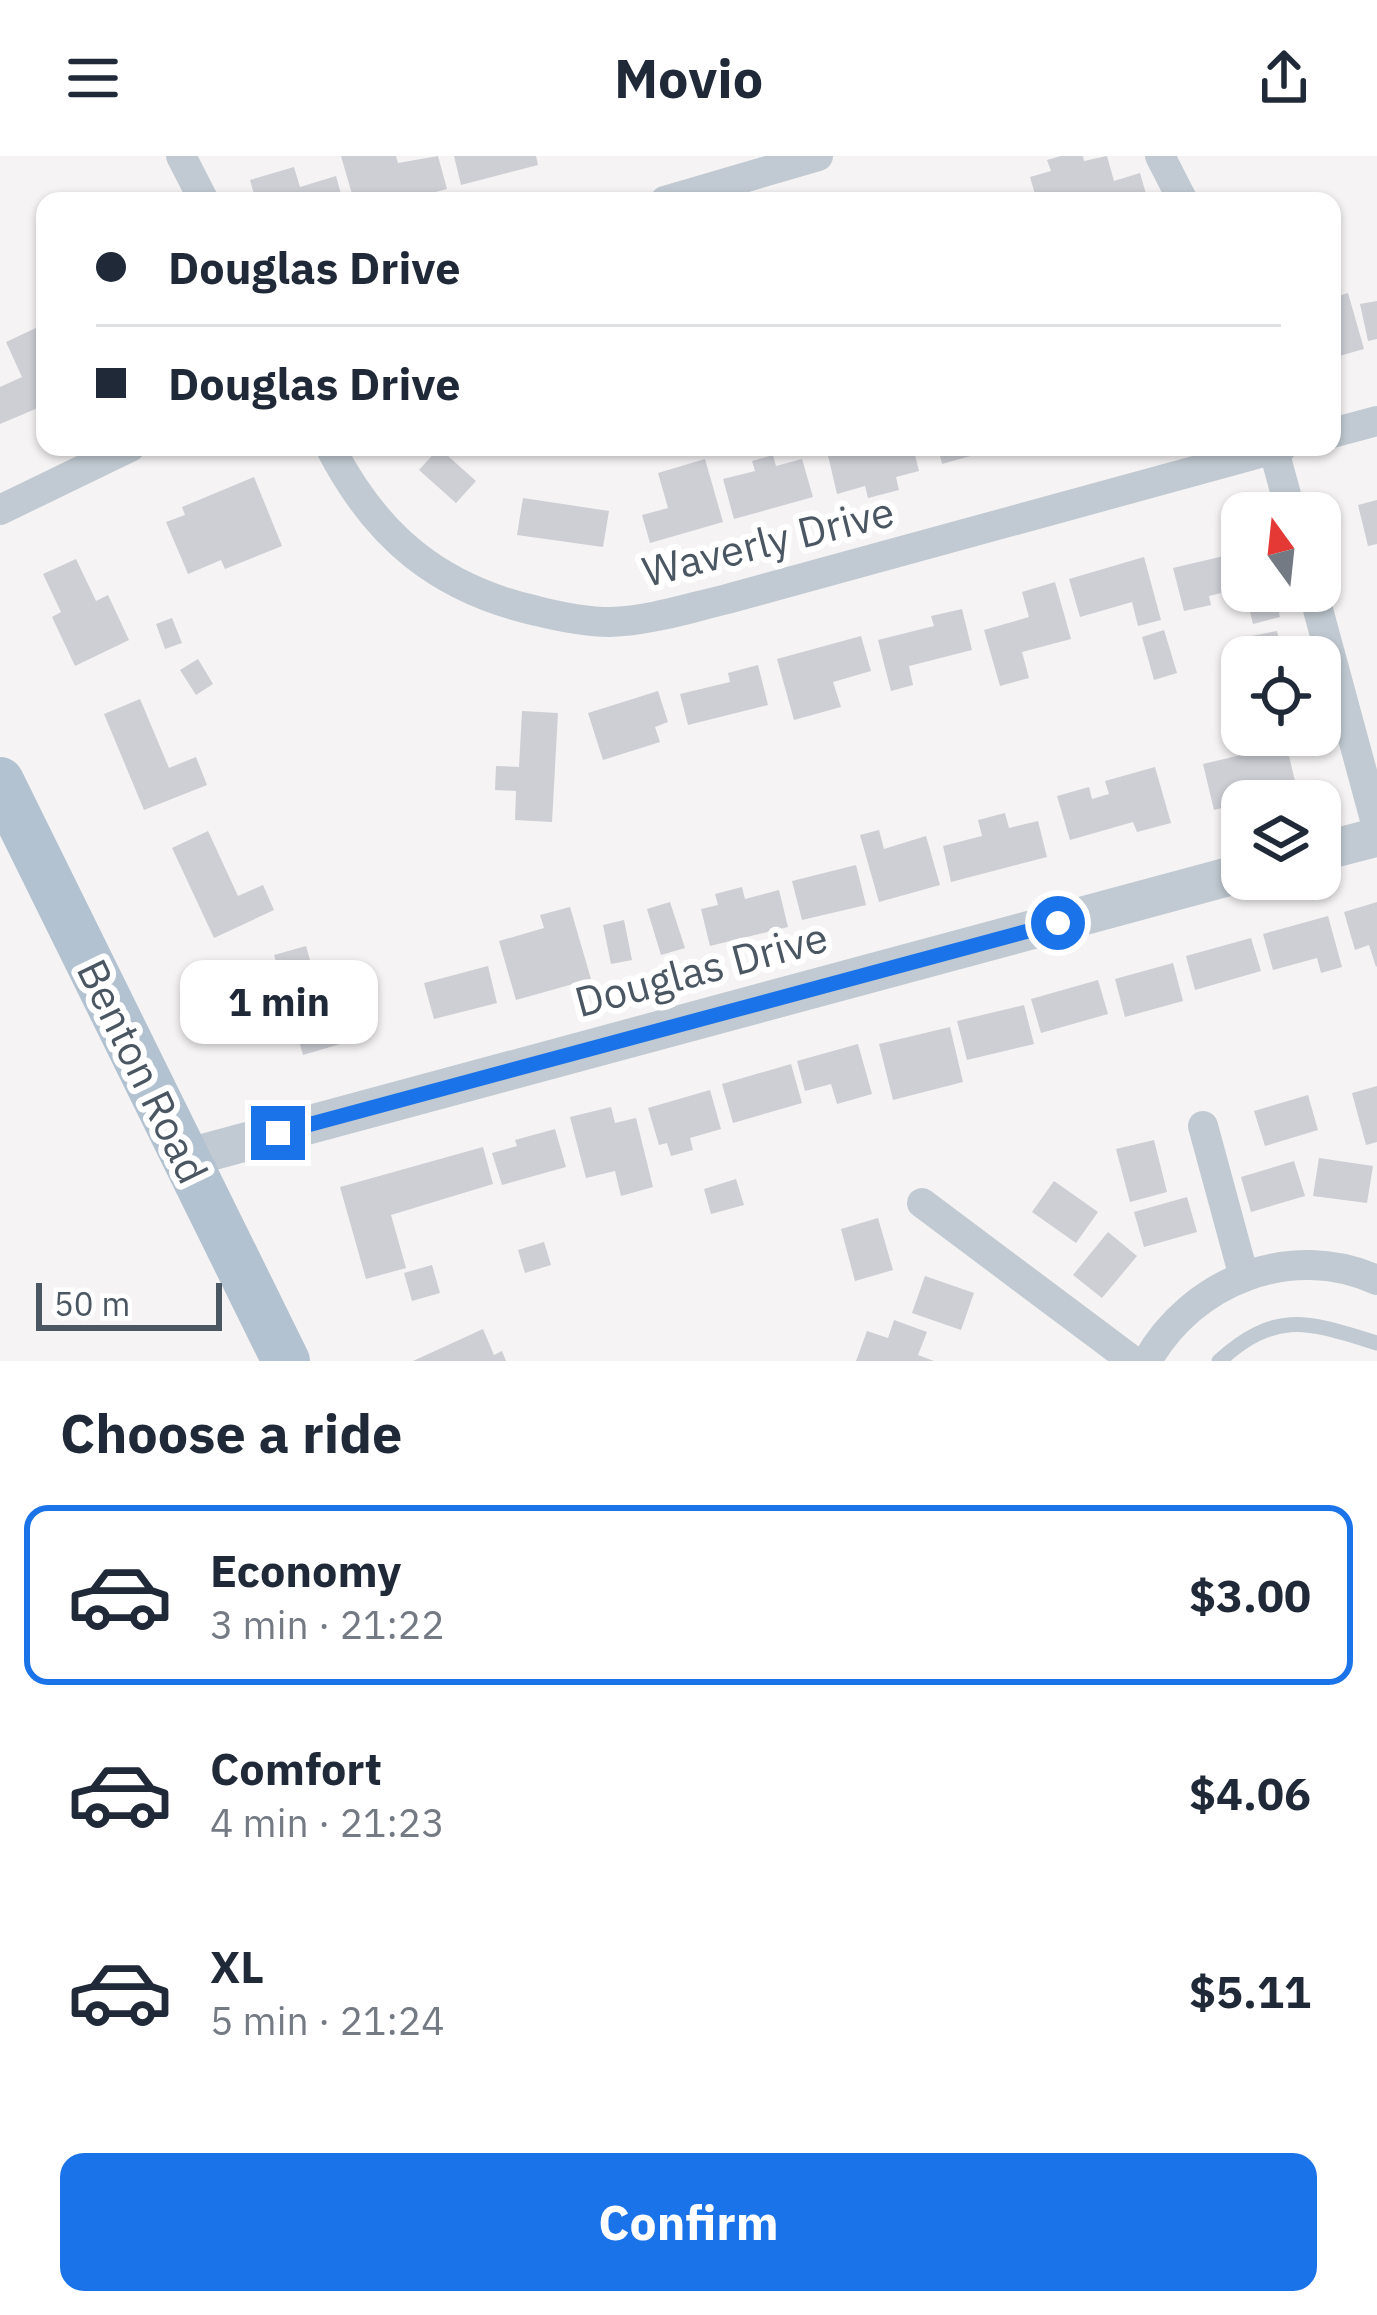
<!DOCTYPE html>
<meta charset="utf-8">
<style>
body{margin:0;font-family:"IBM Plex Sans",sans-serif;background:#f2f2f3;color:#1f2937;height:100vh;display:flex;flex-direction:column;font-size:45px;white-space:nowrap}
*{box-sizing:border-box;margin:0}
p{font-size:39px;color:#747a83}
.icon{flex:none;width:66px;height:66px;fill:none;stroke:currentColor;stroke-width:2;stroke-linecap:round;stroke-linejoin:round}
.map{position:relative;height:1205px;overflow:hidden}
.details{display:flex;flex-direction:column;background:#fff;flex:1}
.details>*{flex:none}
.banner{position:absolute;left:36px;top:36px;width:1305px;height:264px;border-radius:24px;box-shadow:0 3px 9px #0004;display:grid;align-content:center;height:264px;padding:0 60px;background:#fff}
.needle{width:78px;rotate:345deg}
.fabs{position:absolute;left:1221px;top:336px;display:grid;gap:24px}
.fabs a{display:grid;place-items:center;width:120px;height:120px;border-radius:24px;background:#fff;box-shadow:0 3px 9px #0004;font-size:60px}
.scale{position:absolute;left:36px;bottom:30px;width:186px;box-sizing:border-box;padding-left:12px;border:6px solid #4a5661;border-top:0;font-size:33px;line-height:42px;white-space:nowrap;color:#4a5661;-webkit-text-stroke:9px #fff;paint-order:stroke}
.end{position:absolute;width:54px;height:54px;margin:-27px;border:15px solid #1a73e8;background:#fff;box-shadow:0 0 0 6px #fff}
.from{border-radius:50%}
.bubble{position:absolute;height:84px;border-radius:24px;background:#fff;box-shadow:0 3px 9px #0004;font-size:39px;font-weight:700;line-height:84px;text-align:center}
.banner b{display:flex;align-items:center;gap:42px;height:114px;font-size:45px}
.banner b+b{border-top:3px solid #e0e1e3}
.banner i{width:30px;height:30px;background:#1f2937}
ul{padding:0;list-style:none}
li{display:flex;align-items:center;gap:36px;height:180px;margin:0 24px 18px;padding:0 36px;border:6px solid transparent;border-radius:24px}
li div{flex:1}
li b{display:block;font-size:45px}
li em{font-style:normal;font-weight:700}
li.selected{border-color:#1a73e8}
li>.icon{width:108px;height:108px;stroke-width:1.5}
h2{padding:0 60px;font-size:54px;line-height:144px}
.cta{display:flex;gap:24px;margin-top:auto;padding:24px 60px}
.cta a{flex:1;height:138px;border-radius:24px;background:#1a73e8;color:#fff;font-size:48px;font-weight:700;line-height:138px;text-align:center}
header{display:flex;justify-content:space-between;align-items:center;height:156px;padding:0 60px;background:#fff;font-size:54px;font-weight:700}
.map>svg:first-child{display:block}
.building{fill:#cdcfd5}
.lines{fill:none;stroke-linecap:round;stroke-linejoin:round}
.service{stroke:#c1cad2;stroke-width:15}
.minor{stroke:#c1cad2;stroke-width:30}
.tertiary{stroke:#c1cad2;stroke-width:39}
.primary{stroke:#b3c2d1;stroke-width:48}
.route{stroke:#1a73e8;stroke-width:15}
.labels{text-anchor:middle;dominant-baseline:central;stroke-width:12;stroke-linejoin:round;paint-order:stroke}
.street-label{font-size:42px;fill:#4a5661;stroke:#fff}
</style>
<header><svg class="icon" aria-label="menu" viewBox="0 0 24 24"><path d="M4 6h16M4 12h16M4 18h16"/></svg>Movio<svg class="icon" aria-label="share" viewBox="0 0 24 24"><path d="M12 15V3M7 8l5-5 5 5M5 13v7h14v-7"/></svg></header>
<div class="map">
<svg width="1377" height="1205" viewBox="0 0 1377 1205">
<rect width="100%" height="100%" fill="#f5f3f3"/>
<g class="building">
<path d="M341,0H396L398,7L438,0L447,33L402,45H354Z"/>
<path d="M454,0H536L538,9L461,29Z"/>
<path d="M1061,0H1083L1084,5L1107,0L1114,25L1140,17L1148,45H1037L1030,21L1051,15L1047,4Z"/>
<path d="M294,11L300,31L336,20L343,45H256L250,24Z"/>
<path d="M1348,137L1364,193L1332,202V142Z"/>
<path d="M1377,145V183L1368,185L1360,148Z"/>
<path d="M38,171L45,186V249L0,268V231L22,221L6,186Z"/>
<path d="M826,291H913L919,315L896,321L899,334L868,342L865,330L837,338Z"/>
<path d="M938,291H998L999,292L942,308Z"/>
<path d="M439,292L476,325L456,347L419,314Z"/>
<path d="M773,299L776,310L802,303L813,341L734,363L723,323L755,315L752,305Z"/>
<path d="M705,303L723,366L650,387L642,359L668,352L658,317Z"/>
<path d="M254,321L282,390L225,413L221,404L188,418L166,366L185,359L182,351Z"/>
<path d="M523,342L609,355L603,391L517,379Z"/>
<path d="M1377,344V388L1368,390L1358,349Z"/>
<path d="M1242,382V432L1209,440L1211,449L1184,455L1173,412L1228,399L1225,386Z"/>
<path d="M1144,401L1161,464L1138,470L1132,446L1080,461L1069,423Z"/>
<path d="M76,403L96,445L108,439L129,484L75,510L52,461L61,456L43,418Z"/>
<path d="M1055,426L1071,483L1022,496L1029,522L1000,530L984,474L1029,461L1022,436Z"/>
<path d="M1245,435H1274L1280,461L1253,468Z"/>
<path d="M962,453L972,494L909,510L913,529L891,535L878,484L934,470L931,460Z"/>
<path d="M172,462L182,487L165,493L156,468Z"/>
<path d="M1164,474L1177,517L1154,524L1142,481Z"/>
<path d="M1277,475L1281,493L1255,498L1251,480Z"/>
<path d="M861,480L871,515L833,526L841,551L794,564L777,503Z"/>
<path d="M198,503L213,528L196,539L180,514Z"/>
<path d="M758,509L768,549L688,569L680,538L730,526L728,517Z"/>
<path d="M658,535L668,566L655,571L660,586L603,604L588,557Z"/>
<path d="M140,543L169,612L196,601L207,629L144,654L104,558Z"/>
<path d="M522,555L558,557L552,666L515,664L516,635L495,634L496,610L519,611Z"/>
<path d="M1274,579H1284L1295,625L1241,638L1242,647L1214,654L1203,608L1254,596L1251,584Z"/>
<path d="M1155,611L1171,667L1137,676L1133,666L1070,684L1057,640L1089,631L1092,643L1109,638L1105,625Z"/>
<path d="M1005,657L1009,672L1038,665L1047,701L951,726L943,690L982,680L978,664Z"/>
<path d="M879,674L884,693L926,680L940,729L879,746L860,679Z"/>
<path d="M208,675L238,740L263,729L274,754L214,782L172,692Z"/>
<path d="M856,709L866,749L802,764L792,725Z"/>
<path d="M742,731L745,743L779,734L788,771L710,790L701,753L718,749L715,738Z"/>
<path d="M670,746L685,792L661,799L647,753Z"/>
<path d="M1377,746V810L1376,811L1369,789L1355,794L1344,756Z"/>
<path d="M570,751L591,823L516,844L499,785L544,772L540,759Z"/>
<path d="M1328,760L1342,811L1321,817L1317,802L1273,814L1263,778Z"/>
<path d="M624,764L632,804L611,808L603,769Z"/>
<path d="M1251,782L1261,815L1195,834L1186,800Z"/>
<path d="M306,790L322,846L351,837L364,881L303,899L274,799Z"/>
<path d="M1173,807L1183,845L1125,861L1115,823Z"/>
<path d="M488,810L497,847L434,863L424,827Z"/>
<path d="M1098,824L1108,858L1041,877L1031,843Z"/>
<path d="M1024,849L1034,888L967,904L957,865Z"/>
<path d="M950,871L963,926L893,944L879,888Z"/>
<path d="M858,888L872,938L837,948L831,928L805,935L797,905Z"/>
<path d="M791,908L802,947L733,967L722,928Z"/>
<path d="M1377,930V986L1366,989L1352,937Z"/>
<path d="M710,934L721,973L690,982L693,994L671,1000L667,987L659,989L648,952Z"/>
<path d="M1308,939L1318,974L1265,990L1254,955Z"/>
<path d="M611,951L615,967L636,962L653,1031L621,1040L615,1015L586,1022L570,961Z"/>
<path d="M555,973L566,1011L502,1029L492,997L517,990L515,984Z"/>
<path d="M1154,984L1167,1036L1130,1046L1116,993Z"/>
<path d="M483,991L493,1028L391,1059L406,1112L366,1123L340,1031Z"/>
<path d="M1319,1002L1373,1010L1367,1047L1313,1040Z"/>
<path d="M1294,1005L1305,1040L1251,1056L1241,1021Z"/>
<path d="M736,1023L744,1049L711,1058L704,1033Z"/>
<path d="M1054,1025L1098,1056L1076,1087L1032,1056Z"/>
<path d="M1187,1041L1197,1076L1144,1091L1134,1056Z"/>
<path d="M878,1062L893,1114L855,1125L841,1073Z"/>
<path d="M1108,1076L1137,1100L1102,1142L1073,1119Z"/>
<path d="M544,1086L551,1109L525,1117L518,1094Z"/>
<path d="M432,1109L440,1137L412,1145L404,1117Z"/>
<path d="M925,1120L974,1137L961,1174L912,1157Z"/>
<path d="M894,1164L927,1176L918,1199L934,1205H856L867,1175L888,1182Z"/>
<path d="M483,1173L494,1199L502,1195L506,1205H413Z"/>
</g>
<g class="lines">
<path class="service" d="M1219,1205C1277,1153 1308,1166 1377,1187"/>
<g class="minor">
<path d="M181,0L204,45"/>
<path d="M1160,0L1183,45"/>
<path d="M665,45L818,0"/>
<path d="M1332,277L1377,265"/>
<path d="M330,291C376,381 439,433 537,455C561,461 586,466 610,466C649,465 689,452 727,443L1282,291"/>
<path d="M1273,291L1291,357"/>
<path d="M0,354L130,291"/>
<path d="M1313,435L1377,671"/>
<path d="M1203,970L1244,1121"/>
<path d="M922,1047L1133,1205"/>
<path d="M1147,1205C1192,1125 1291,1085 1377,1124"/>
</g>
<g class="tertiary">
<path d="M1320,696L1377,681"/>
<path d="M186,1002L1242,717"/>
</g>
<path class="primary" d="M0,625L286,1205"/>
</g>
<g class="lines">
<path class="route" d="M278,977L1058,767"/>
</g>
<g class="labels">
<g class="street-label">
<text transform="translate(768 385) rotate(-14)">Waverly Drive</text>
<text transform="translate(701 813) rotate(-15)">Douglas Drive</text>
<text transform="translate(143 915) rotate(64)">Benton Road</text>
</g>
</g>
</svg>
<div class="fabs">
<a><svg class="needle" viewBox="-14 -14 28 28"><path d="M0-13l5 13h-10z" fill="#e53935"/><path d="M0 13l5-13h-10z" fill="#747a83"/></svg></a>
<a><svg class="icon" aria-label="locate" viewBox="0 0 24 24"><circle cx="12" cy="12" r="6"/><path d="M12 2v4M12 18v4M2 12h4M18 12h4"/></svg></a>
<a><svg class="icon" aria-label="layers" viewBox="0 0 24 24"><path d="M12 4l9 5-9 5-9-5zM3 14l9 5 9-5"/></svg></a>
</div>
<div class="scale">50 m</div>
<i class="end from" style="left:1058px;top:767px"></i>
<i class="end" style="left:278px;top:977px"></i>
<div class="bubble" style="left:180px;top:804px;width:198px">1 min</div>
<div class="banner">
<b><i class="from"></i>Douglas Drive</b>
<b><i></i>Douglas Drive</b>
</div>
</div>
<section class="details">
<h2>Choose a ride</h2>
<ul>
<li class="selected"><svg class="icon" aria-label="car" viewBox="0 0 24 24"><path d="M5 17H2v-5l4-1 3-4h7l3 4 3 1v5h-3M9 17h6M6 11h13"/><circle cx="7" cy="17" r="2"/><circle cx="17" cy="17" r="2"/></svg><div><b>Economy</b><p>3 min · 21:22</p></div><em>$3.00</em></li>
<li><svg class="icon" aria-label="car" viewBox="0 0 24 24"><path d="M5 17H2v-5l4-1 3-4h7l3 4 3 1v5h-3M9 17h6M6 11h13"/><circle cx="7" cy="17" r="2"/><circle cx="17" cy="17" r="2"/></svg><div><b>Comfort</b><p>4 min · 21:23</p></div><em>$4.06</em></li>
<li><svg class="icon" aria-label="car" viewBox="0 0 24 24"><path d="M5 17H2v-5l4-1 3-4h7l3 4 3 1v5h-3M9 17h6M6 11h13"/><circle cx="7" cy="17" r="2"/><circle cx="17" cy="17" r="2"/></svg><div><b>XL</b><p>5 min · 21:24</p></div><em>$5.11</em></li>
</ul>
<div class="cta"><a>Confirm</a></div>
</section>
